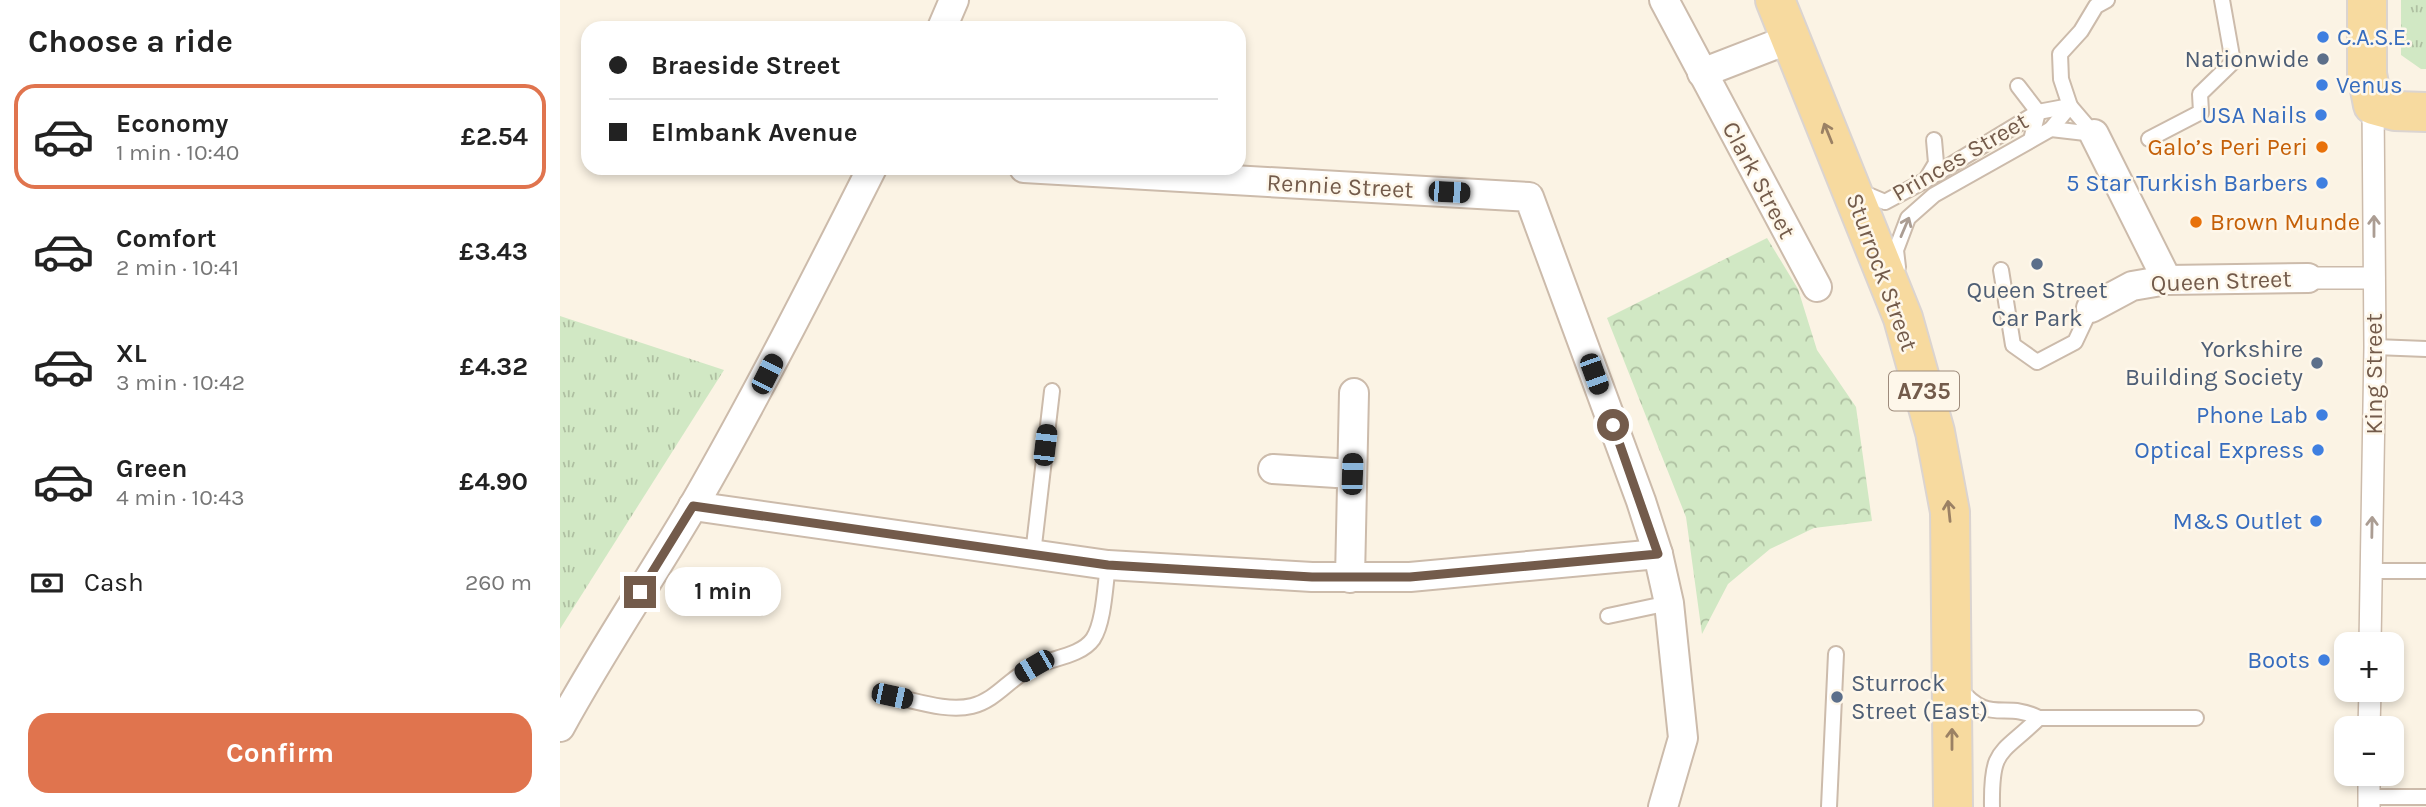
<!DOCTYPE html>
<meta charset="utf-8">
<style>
body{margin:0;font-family:Karla,sans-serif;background:#f6f6f6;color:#222;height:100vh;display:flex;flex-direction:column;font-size:26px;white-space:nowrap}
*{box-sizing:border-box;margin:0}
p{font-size:23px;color:#767676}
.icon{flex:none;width:38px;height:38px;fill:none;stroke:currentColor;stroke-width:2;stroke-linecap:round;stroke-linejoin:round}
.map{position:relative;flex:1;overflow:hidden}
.side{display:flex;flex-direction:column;background:#fff;width:560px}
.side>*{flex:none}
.banner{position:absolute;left:21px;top:21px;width:665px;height:154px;border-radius:21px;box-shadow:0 4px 10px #0003;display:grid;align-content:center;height:154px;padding:0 28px;background:#fff}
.controls{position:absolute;left:1774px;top:632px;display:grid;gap:14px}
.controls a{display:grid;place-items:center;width:70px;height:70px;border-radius:14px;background:#fff;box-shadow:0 4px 10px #0003;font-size:35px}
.end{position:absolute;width:32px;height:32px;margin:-16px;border:9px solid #735b4b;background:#fff;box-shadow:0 0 0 4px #fff}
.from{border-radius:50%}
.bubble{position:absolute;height:49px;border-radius:21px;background:#fff;box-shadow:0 4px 10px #0003;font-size:23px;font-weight:700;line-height:49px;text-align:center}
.car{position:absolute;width:21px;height:42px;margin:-21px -10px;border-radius:9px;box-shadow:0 0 5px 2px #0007;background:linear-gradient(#222 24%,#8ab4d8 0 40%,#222 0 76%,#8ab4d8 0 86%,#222 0)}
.banner b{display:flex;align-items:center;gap:24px;height:66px;font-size:26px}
.banner b+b{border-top:2px solid #e0e0e0}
.banner i{width:18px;height:18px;background:#222}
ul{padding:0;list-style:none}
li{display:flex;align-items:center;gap:21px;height:105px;margin:0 14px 10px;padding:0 14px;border:4px solid transparent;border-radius:21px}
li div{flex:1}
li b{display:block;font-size:26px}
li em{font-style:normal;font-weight:700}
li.current{border-color:#e0744e}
li>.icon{width:63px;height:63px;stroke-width:1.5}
h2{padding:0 28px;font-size:32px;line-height:84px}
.pay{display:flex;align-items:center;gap:18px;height:77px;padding:0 28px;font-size:26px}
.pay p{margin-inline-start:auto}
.button{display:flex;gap:14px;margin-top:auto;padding:14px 28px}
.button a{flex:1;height:80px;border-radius:21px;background:#e0744e;color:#fff;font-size:28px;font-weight:700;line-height:80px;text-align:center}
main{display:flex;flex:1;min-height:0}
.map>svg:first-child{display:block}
.grass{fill:url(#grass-tufts)}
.forest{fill:url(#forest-crowns)}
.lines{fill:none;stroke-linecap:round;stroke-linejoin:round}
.service-casing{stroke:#ccbbab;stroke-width:18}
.pedestrian-casing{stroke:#ccbbab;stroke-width:24}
.minor-casing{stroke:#ccbbab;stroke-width:32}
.primary-casing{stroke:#dbd4d0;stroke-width:42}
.service{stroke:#fff;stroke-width:14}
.pedestrian{stroke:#fff;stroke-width:21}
.minor{stroke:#fff;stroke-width:28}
.primary{stroke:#f7da9f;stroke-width:38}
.oneway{stroke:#9b8164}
.oneway2{stroke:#ab9d93}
.route{stroke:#735b4b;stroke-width:9}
.shop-dot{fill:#3f7fe0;stroke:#fef7ea;stroke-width:2.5}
.service-dot{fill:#5c6f8a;stroke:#fef7ea;stroke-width:2.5}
.food-dot{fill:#e8710a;stroke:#fef7ea;stroke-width:2.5}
.labels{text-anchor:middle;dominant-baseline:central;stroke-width:5;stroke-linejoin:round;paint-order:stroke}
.shield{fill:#fef7ea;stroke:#9d8a7b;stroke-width:2}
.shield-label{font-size:23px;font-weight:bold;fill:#735b4b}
.shop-label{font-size:24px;fill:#366cbe;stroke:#fef7ea;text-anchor:end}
.service-label{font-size:24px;fill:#4e5e75;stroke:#fef7ea;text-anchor:end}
.food-label{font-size:24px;fill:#c56008;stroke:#fef7ea;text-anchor:end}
.street-label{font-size:24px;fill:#735b4b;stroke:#fef7ea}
</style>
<main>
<section class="side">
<h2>Choose a ride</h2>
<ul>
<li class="current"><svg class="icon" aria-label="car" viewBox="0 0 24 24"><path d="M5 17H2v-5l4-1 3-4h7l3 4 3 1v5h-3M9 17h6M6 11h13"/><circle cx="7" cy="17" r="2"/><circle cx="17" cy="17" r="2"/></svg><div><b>Economy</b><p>1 min · 10:40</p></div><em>£2.54</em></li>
<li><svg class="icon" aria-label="car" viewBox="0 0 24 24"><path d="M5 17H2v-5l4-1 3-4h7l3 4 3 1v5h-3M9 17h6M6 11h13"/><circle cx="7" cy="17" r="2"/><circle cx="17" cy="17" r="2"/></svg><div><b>Comfort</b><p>2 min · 10:41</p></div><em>£3.43</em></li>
<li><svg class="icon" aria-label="car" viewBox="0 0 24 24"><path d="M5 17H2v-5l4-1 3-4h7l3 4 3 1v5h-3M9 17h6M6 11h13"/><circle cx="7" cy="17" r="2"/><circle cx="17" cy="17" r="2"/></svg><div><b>XL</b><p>3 min · 10:42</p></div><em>£4.32</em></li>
<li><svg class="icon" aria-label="car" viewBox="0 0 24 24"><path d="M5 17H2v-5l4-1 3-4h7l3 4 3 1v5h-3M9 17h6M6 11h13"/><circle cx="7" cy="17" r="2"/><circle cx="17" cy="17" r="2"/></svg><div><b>Green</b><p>4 min · 10:43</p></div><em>£4.90</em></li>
</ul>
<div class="pay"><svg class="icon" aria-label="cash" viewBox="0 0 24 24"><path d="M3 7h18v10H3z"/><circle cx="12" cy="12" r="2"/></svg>Cash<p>260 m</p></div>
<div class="button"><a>Confirm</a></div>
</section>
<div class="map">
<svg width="1866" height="807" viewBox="0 0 1866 807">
<defs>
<pattern id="grass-tufts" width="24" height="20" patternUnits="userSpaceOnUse" patternTransform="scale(1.75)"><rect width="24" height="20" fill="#d1e8c4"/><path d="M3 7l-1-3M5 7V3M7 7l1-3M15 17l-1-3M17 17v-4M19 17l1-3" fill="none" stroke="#aebfa1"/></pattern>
<pattern id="forest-crowns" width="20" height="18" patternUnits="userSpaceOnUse" patternTransform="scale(1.75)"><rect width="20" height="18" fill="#d1e8c4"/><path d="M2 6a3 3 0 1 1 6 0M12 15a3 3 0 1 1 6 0" fill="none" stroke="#aebfa1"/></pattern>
</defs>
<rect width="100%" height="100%" fill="#fbf3e4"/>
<g class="grass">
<path d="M1841,0H1866V69H1861L1841,55Z"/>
<path d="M0,316L164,370L0,629Z"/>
</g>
<path class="forest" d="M1207,238L1238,289L1257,350L1296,407L1312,521L1254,528L1210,549L1168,584L1142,634L1126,517L1047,318Z"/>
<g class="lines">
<defs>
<g id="service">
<path d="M1458,86L1478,112L1471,140"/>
<path d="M1491,129L1534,134"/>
<path d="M1589,139L1641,112L1640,94L1673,62L1662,0"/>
<path d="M1367,178L1376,163L1374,140"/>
<path d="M1299,191L1325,202L1366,180L1478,112L1510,106L1534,134"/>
<path d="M1338,267L1336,250L1348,218L1374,195L1491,129L1510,106L1501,79L1500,54L1521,31L1536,6L1547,0"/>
<path d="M1441,270L1453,345L1477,362L1515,342L1531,308"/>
<path d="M1815,347L1866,349"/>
<path d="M473,554L492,391"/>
<path d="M1811,571H1866"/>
<path d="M1048,616L1109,603"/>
<path d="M1399,688C1430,726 1444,700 1479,718H1636"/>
<path d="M332,696C357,701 387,712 412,706C437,700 451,676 475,666C492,658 521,656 533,639C544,622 545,586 548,565"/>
<path d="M1809,797H1866"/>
<path d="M1269,807L1276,654"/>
<path d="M1432,807C1431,747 1440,756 1479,718"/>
</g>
<g id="pedestrian">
<path d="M1748,278H1814"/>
<path d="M1810,644L1815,347L1813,105"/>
<path d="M1809,728L1810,690"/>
<path d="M1809,807V774"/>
</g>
<g id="minor">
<path d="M1104,0L1257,287"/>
<path d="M382,28L394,0"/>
<path d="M1142,73L1230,39"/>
<path d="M1534,134L1607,280"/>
<path d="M464,168L969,197L1081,501L1098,554L1109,603L1123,738L1103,807"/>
<path d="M1531,308L1572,286L1607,280L1748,278"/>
<path d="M713,469L792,474"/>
<path d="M133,506L548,565L752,577H850L1098,554"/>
<path d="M790,578L794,393"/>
<path d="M0,727C42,650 91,578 135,503C198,393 255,281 312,168"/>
</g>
<g id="primary">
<path d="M1215,0L1343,318L1375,432L1390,512L1393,807"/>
<path d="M1807,0V74L1813,105L1835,111L1866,112"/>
</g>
</defs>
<use href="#service" class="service-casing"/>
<use href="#pedestrian" class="pedestrian-casing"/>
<use href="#minor" class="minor-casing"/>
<use href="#primary" class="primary-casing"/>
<use href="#service" class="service"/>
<use href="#pedestrian" class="pedestrian"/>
<use href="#minor" class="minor"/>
<use href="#primary" class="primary"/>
</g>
<defs><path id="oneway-shaft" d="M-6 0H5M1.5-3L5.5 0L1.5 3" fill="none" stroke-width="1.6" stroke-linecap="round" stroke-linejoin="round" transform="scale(1.75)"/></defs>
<g class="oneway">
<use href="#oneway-shaft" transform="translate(1268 133) rotate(-112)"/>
<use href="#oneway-shaft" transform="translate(1389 511) rotate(-96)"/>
<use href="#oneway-shaft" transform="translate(1392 739) rotate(-90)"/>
</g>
<g class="oneway2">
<use href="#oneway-shaft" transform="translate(1814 226) rotate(-90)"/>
<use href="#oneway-shaft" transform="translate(1345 227) rotate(-67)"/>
<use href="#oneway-shaft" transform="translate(1812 527) rotate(-89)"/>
</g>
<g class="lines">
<path class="route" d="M80,592L133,506L548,565L752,577H850L1098,554L1053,425"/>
</g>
<g class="shop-dot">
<circle cx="1763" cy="37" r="7"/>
<circle cx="1762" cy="85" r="7"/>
<circle cx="1761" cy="115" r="7"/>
<circle cx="1762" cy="183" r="7"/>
<circle cx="1762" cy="415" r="7"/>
<circle cx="1758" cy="450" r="7"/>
<circle cx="1756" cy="521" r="7"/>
<circle cx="1764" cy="660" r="7"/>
</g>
<g class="service-dot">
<circle cx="1763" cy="59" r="7"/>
<circle cx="1477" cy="264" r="7"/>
<circle cx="1757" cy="363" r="7"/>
<circle cx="1277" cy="697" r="7"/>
</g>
<g class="food-dot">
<circle cx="1762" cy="147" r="7"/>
<circle cx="1636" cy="222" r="7"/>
</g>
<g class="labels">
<rect class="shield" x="1329" y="371.5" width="70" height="39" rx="5"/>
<g class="shield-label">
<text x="1364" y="391">A735</text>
</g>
<g class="shop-label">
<text x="1777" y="37" text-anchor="start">C.A.S.E.</text>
<text x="1776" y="85" text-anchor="start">Venus</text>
<text x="1747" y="115">USA Nails</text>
<text x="1748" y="183">5 Star Turkish Barbers</text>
<text x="1748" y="415">Phone Lab</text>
<text x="1744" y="450">Optical Express</text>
<text x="1742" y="521">M&amp;S Outlet</text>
<text x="1750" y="660">Boots</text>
</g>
<g class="service-label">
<text x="1749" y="59">Nationwide</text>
<text x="1477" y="290" text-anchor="middle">Queen Street<tspan x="1477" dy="28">Car Park</tspan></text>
<text x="1743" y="349">Yorkshire<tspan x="1743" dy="28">Building Society</tspan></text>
<text x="1291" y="683" text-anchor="start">Sturrock<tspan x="1291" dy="28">Street (East)</tspan></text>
</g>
<g class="food-label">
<text x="1748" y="147">Galo’s Peri Peri</text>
<text x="1650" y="222" text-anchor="start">Brown Munde</text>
</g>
<g class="street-label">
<text transform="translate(1400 157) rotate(-30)">Princes Street</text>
<text transform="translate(1199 180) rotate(62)">Clark Street</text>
<text transform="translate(780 186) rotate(3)">Rennie Street</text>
<text transform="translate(1322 272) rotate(70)">Sturrock Street</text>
<text transform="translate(1661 281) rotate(-2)">Queen Street</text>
<text transform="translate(1814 374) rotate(-90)">King Street</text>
</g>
</g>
</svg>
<div class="controls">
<a>+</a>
<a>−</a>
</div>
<i class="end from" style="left:1053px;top:425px"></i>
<i class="end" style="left:80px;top:592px"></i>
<div class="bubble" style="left:105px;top:567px;width:116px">1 min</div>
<i class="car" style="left:889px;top:192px;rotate:93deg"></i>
<i class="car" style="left:207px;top:374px;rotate:27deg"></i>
<i class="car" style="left:1034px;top:374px;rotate:160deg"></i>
<i class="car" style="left:485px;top:445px;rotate:7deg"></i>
<i class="car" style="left:792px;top:474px;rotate:2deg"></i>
<i class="car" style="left:474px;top:666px;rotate:240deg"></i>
<i class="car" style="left:332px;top:696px;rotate:102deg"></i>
<div class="banner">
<b><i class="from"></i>Braeside Street</b>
<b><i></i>Elmbank Avenue</b>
</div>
</div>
</main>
